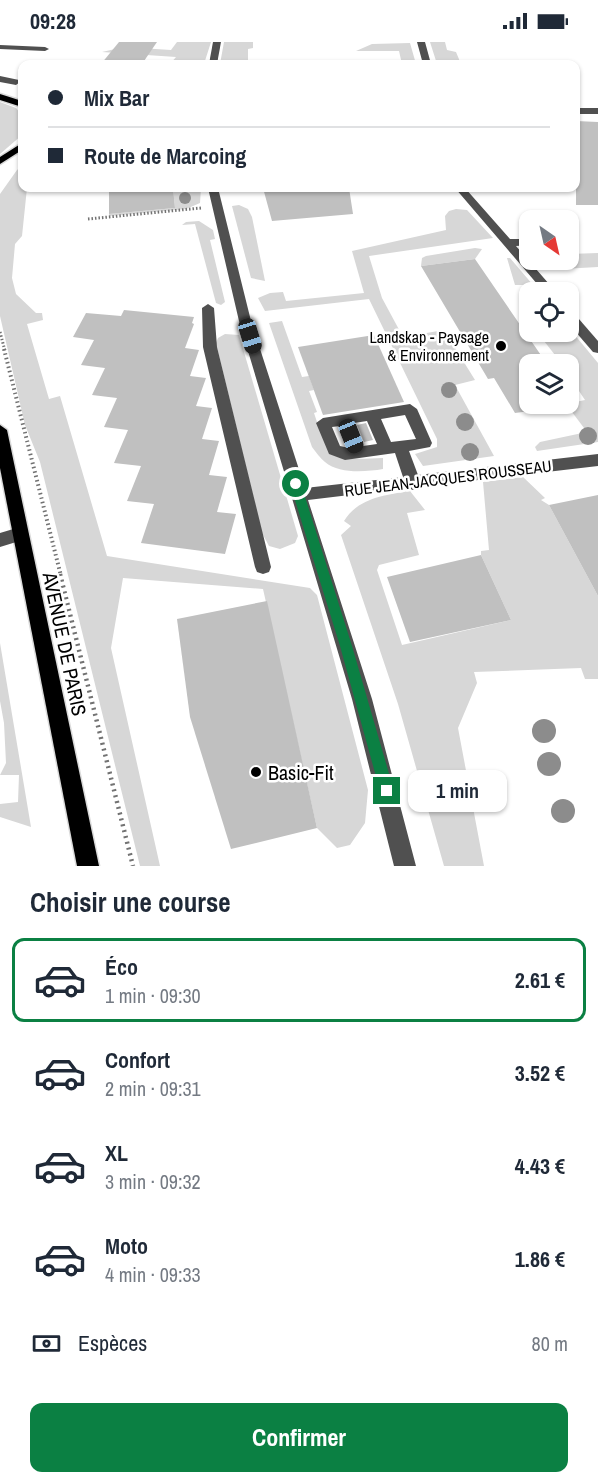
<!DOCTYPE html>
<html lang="fr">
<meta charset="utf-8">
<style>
body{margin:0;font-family:"Archivo Narrow",sans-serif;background:#f2f2f3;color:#1f2937;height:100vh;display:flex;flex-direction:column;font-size:22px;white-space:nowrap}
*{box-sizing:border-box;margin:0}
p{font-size:20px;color:#747a83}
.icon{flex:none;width:33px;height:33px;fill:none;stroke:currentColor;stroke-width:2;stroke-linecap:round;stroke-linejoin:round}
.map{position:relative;height:824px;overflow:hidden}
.side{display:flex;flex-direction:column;background:#fff;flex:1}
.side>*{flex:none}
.top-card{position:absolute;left:18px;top:18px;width:562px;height:132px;border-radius:12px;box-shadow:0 2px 4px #0004;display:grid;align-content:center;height:132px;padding:0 30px;background:#fff}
.needle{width:39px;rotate:146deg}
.controls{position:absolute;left:519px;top:168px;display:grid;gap:12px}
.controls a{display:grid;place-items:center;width:60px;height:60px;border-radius:12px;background:#fff;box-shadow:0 2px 4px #0004;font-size:30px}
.end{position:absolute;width:27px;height:27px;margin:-14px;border:8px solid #0b8043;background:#fff;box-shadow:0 0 0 3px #fff}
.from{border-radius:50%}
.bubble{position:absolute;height:42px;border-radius:12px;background:#fff;box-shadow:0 2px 4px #0004;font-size:20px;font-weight:800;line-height:42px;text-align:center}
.car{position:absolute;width:18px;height:36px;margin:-18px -9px;border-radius:8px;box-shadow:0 0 4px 2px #0007;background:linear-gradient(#222 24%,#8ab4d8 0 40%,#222 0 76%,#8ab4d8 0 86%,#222 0)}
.top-card b{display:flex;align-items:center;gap:21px;height:57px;font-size:22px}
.top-card b+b{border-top:2px solid #e0e1e3}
.top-card i{width:15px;height:15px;background:#1f2937}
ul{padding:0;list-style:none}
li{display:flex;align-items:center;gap:18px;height:84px;margin:0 12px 9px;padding:0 18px;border:3px solid transparent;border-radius:12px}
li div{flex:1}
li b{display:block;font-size:22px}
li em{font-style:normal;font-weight:800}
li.active{border-color:#0b8043}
li>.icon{width:54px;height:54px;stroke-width:1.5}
h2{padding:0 30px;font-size:27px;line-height:72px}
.pay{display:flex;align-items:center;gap:15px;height:66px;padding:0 30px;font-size:22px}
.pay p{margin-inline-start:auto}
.cta{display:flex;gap:12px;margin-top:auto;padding:12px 30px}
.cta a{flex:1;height:69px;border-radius:12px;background:#0b8043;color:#fff;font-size:24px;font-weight:800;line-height:69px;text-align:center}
.status{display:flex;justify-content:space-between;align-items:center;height:42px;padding:0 30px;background:#fff;direction:ltr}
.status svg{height:16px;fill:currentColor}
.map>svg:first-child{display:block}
.green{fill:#d7d7d7}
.building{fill:#c0c0c0}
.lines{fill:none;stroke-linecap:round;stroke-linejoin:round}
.major-casing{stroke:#dbdbdb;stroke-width:3}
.path-far2{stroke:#727272;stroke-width:3;stroke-dasharray:1.5 2;stroke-linecap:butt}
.path-far1{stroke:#727272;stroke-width:4;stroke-dasharray:1.5 3;stroke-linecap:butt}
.path{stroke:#727272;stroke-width:4.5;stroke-dasharray:2 4;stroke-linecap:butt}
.minor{fill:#505050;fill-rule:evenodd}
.major{fill:#000;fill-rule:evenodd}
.tree{fill:#8c8c8c}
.route{fill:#0b8043}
.poi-dot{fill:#000;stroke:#fff;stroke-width:2}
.labels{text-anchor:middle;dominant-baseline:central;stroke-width:5;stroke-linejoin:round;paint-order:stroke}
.poi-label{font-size:16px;fill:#000;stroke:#fff;text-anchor:end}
.street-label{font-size:16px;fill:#000;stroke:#fff}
.near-street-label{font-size:20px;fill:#000;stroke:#fff}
.near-poi-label{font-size:20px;fill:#000;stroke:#fff;text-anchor:start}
</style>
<div class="status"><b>09:28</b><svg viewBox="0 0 49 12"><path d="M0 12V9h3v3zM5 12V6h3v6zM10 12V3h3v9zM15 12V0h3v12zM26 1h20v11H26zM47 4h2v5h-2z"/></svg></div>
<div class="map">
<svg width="598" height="824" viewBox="0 0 598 824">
<rect width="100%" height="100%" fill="#fff"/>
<g class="green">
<path d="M177,0H211L204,22H170L176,15L102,10L124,5L171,8Z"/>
<path d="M224,0H253V6L248,7V20H300V22H220Z"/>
<path d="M430,0H445L447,8L456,10L461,22H437Z"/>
<path d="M410,1L416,22H402L399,9H356L372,2Z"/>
<path d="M0,60L16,66L22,73V93L0,112Z"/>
<path d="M22,124V146H27L22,194L15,202L12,236L16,252L36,271H42L43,278L27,282L49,357L60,354L107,514L310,546L317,553L368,748L365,781L350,803L337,806L317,786L263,547L123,536L111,606L160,824H140L40,420L25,383L0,274V152L17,128Z"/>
<path d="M173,146H201L200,161L186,167L109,174V172L175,166Z"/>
<path d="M239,163L248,167L252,175L265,239L251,236L232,164Z"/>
<path d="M456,167L467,168L493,196L369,214L382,256L403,295L444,288L475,338L455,343L494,414L423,424L415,412L437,405V397L369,257L265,269L258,256L270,251L283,250L286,259L364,251L352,209L446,188L445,174L449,169Z"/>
<path d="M199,179L213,188L215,197L210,198L225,260L221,263L216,261L195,182L182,183L186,180Z"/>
<path d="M475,206L482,207L475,217L421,224L422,216L426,214Z"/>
<path d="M598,211V225L544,228L535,218H568L569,212Z"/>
<path d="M507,216H510L539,250H535L528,243H515Z"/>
<path d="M282,279L302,335L309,334L314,348L309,349L317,370L314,371C330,420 335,418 383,416V427C365,430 339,432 325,420C320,416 316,410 312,405L269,281Z"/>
<path d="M569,286L598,321V400L537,409L535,405L540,400L587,390L566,362L585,358L569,334L568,322H562L537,290H568Z"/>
<path d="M225,292L239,293L298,494L295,501L280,507L269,504L262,491L216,301L218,296Z"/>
<path d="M523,435L545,456L541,458L549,463L598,554V637H585L581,626L474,630L477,641L458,686L484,824H444L398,662L341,493L351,484L344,479C358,456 385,453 410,449L425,468L407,471L419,513L379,523L377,528L402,603L511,578L481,513V509L489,508L483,440Z"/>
<path d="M0,601L31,785L0,775V762L18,760L19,733H0L6,721L4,681L0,659Z"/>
</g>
<g class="building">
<path d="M119,0H157L142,22H101Z"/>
<path d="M576,79L598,80V163H576Z"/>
<path d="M109,146H173L175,166L109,172Z"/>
<path d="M263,146H349L353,172L272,179Z"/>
<path d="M475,217L547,322H530V369L515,371L494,336L488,337L421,224Z"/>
<path d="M124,268L194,275L192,281L194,282L185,306L199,308L190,334L206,336L196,364L212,366L202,397L219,399L209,433L227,435L217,470L236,472L225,512L141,501L154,462L127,459L141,424L114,421L128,388L104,385L117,356L92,353L105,326L81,323L94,298L73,295L86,271L121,274Z"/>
<path d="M374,293L404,360L323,373L298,305Z"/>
<path d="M366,381L373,398L364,400L357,383Z"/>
<path d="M598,453V554L549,463Z"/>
<path d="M481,513L511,578L410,600L387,535Z"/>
<path d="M267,559L317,786L231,807L190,675L177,577Z"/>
</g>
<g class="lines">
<defs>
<g id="major">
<path d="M0,52L22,59V65L0,58Z"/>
<path d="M22,101V108L0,122V115Z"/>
<path d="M0,383L7,388L99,824H77L0,426Z"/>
</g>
</defs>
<use href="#major" class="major-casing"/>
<g class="path-far2">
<path d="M88,177L201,166"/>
<path d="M0,290L5,309"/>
</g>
<path class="path-far1" d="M4,307L61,534"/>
<path class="path" d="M60,532L133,824"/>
<g class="minor">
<path d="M213,0H221L217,22H209Z"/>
<path d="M417,0H425L431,22H423Z"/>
<path d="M0,3L45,5L49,7L45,9L0,7Z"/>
<path d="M0,34L19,38L20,40L16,43L0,40Z"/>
<rect x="576" y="66" width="22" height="6"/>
<path d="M208,146H218L251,279L305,446L403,435L395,411L345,418L329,412L316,381L323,376L410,362L417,367L432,401L430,405L409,409L418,433L598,412V424L419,445L413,448L408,446L308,458L372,657L416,824H394L352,657L239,279ZM405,373L416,397L391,400L381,377ZM367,379L377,402L363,404L354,381ZM340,384L349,406L340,404L332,385Z"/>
<path d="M455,146H465L510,197H530V203L516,204L556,250H544Z"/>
<path d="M208,262L214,266L217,305L271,525L269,530L263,532L257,530L255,525L203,305L202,266Z"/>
<path d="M568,268L572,269L598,299V311L593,310L568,281Z"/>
<path d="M20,485L26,487L28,492L26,497L0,505V491Z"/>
</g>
<use href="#major" class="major"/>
</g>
<g class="tree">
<circle cx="185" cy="156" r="6"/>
<circle cx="449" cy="348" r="8"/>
<circle cx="465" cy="380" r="9"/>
<circle cx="588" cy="394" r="9"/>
<circle cx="470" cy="410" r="9"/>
<circle cx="544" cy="689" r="12"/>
<circle cx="549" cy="722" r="12"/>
<circle cx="563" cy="769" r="12"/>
</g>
<path class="route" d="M296,439L301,442L352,604L394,749L392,754L387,756L382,754L380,749L340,604L290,442Z"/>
<g class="poi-dot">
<circle cx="501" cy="304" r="6"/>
<circle cx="256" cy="730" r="6"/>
</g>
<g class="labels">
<g class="poi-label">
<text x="489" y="295">Landskap - Paysage<tspan x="489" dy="18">&amp; Environnement</tspan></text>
</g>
<g class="street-label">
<text transform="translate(448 436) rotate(-7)">RUE JEAN-JACQUES ROUSSEAU</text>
</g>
<g class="near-street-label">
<text transform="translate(65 602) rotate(78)">AVENUE DE PARIS</text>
</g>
<g class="near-poi-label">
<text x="268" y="730">Basic-Fit</text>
</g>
</g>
</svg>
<div class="controls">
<a><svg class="needle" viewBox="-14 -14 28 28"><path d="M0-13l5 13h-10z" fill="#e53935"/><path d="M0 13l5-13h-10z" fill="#747a83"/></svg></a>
<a><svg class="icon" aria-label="locate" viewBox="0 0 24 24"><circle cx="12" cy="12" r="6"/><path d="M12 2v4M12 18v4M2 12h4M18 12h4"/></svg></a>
<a><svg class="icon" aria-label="layers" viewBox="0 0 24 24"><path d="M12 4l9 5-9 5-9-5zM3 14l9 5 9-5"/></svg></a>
</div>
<i class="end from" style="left:296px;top:442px"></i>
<i class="end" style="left:387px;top:749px"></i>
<div class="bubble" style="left:408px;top:728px;width:99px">1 min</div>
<i class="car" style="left:250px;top:294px;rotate:163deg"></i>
<i class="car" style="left:351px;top:394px;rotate:158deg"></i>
<div class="top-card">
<b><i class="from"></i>Mix Bar</b>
<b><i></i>Route de Marcoing</b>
</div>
</div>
<section class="side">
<h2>Choisir une course</h2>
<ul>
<li class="active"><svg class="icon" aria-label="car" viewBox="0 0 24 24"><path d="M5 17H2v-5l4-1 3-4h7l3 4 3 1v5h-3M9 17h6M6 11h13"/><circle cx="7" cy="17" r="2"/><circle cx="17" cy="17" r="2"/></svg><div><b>Éco</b><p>1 min · 09:30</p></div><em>2.61 €</em></li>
<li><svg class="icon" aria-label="car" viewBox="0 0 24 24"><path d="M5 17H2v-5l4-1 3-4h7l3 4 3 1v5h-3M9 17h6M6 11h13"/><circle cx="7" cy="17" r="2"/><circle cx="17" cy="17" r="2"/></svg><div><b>Confort</b><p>2 min · 09:31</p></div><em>3.52 €</em></li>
<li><svg class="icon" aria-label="car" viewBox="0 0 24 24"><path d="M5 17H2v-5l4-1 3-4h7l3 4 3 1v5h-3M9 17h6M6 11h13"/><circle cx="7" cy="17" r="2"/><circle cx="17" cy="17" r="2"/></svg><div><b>XL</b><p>3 min · 09:32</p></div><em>4.43 €</em></li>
<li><svg class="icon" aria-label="car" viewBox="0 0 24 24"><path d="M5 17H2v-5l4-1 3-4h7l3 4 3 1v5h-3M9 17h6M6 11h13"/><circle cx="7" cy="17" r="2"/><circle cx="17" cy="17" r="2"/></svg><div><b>Moto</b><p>4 min · 09:33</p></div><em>1.86 €</em></li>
</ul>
<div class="pay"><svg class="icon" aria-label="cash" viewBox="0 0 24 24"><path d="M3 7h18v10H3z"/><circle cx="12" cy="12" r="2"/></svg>Espèces<p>80 m</p></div>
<div class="cta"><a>Confirmer</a></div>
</section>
